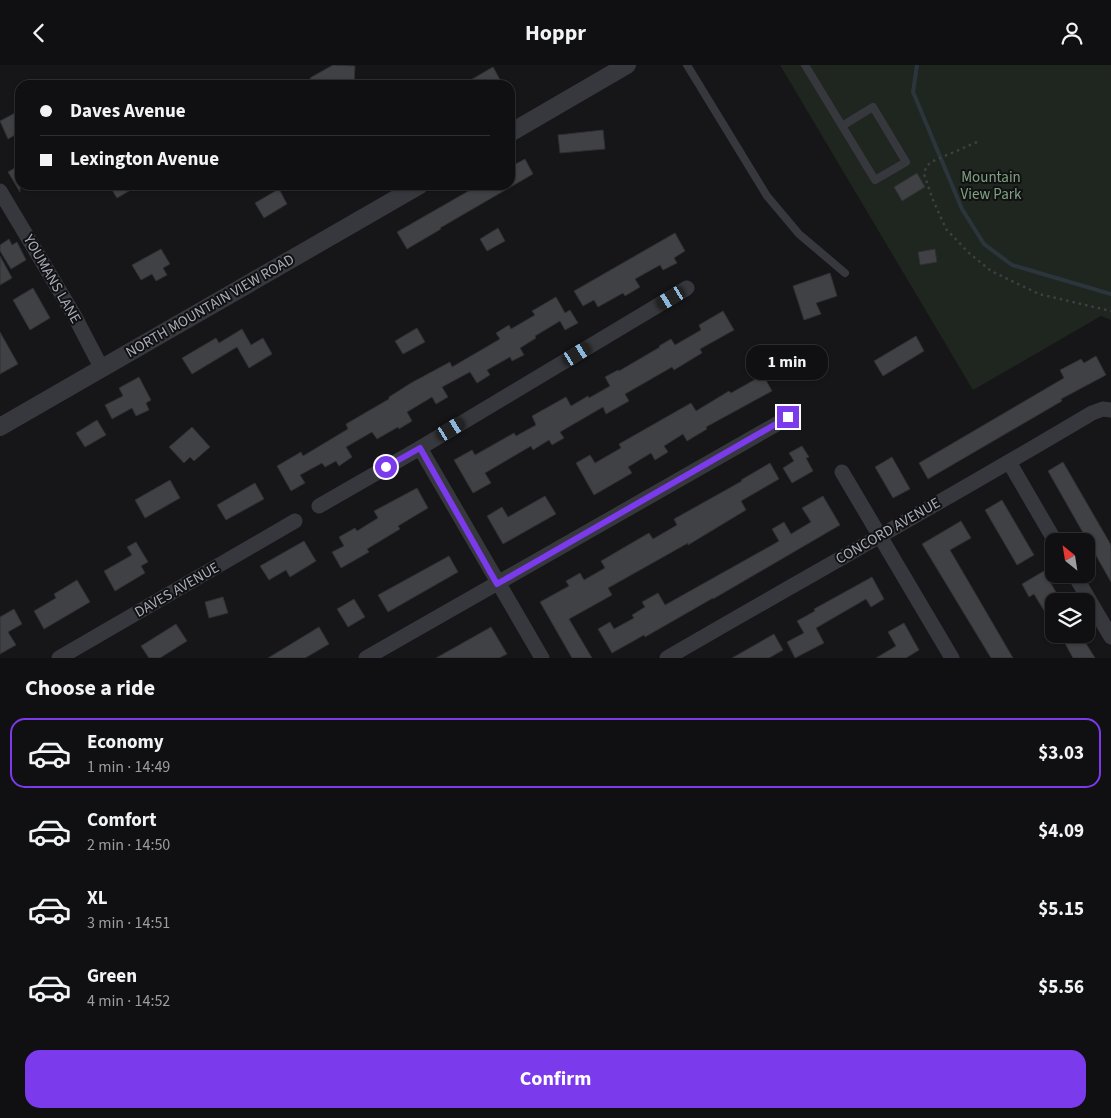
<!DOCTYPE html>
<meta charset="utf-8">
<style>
body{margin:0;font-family:"Source Sans 3",sans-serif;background:#19191b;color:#f1f3f6;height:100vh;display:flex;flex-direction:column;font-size:19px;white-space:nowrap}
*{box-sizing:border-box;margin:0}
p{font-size:16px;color:#9c9d9f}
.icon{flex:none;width:28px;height:28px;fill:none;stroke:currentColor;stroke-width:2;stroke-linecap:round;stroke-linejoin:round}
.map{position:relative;height:593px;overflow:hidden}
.panel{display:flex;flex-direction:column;background:#101012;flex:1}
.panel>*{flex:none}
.guide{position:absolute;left:15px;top:15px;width:500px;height:110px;border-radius:15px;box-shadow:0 1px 4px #0004,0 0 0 1px #303032;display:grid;align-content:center;height:110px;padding:0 25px;background:#101012}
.needle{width:32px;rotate:330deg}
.controls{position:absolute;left:1045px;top:468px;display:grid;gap:10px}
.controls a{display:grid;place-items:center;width:50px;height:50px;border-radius:10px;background:#101012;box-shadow:0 1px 4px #0004,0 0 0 1px #303032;font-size:25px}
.end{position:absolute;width:22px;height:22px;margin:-11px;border:6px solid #7c3aed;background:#fff;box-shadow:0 0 0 2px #fff}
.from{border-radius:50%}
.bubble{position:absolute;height:35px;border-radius:15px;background:#101012;box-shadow:0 1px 4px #0004,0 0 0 1px #303032;font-size:16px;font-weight:700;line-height:35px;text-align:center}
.car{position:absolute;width:15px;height:30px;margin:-15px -8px;border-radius:6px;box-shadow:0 0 4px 1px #0007;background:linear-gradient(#222 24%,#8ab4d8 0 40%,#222 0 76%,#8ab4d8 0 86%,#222 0)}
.guide b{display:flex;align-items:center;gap:18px;height:48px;font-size:19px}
.guide b+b{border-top:1px solid #303032}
.guide i{width:12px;height:12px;background:#f1f3f6}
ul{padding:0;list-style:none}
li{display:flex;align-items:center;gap:15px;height:70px;margin:0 10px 8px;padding:0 15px;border:2px solid transparent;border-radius:15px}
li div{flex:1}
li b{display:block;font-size:19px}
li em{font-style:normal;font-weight:700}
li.on{border-color:#7c3aed}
li>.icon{width:45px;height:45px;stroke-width:1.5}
h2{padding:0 25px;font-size:22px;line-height:60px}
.button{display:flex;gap:10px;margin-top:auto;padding:10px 25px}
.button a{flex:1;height:58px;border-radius:15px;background:#7c3aed;color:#fff;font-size:20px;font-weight:700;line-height:58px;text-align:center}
header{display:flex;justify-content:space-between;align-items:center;height:65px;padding:0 25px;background:#101012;font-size:22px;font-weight:700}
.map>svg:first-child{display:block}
.green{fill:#1e261f}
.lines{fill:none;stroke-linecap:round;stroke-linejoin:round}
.stream{stroke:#2c353c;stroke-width:4}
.building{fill:#404145;stroke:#303034}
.path{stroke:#3d3f44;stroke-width:2.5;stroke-dasharray:2.5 4;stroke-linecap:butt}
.service{stroke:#37383d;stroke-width:8}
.minor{stroke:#37383d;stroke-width:15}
.tertiary{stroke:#37383d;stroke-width:18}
.route{stroke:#7c3aed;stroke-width:6}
.labels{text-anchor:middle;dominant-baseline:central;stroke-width:4;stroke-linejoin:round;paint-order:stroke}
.park-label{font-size:15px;fill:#7fa381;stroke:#111113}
.street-label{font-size:15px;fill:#a8adb8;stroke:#111113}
</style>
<header><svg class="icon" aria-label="back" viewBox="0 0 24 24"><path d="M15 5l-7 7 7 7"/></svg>Hoppr<svg class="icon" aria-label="person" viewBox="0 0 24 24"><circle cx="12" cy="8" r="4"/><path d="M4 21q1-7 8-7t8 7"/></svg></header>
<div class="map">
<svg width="1111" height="593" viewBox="0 0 1111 593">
<rect width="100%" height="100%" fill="#161618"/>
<path class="green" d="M780,0H1111V255L1101,251L973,325Z"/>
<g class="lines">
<path class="stream" d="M917,0L913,27L962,144L984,179L1012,200L1111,229"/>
</g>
<g class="building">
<path d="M333,0L355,1L354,20H314L310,13Z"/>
<path d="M493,2L503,20H462Z"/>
<path d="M15,48L20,57V67L8,74L0,56Z"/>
<path d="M603,65L605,84L560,88L558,70Z"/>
<path d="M525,94L533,109L440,163L441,164L407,184L397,167L479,120H510V102Z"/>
<path d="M20,100V127L8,107Z"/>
<path d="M917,108L925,122L902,136L894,122Z"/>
<path d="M109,120H139L117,133Z"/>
<path d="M279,124L287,139L264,153L255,138Z"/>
<path d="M498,163L505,176L487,186L480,174Z"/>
<path d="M675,168L685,186L674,193L677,198L663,205L660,200L635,214L640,222L625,231L623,228L598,242L594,235L583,241L574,226Z"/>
<path d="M9,174L12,180L17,177L26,195L11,204L0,186V180Z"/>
<path d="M161,184L170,199L163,203L167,210L156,216L152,209L141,215L132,200Z"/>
<path d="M935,184L937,197L920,200L918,187Z"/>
<path d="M0,191L12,213L0,220Z"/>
<path d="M830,208L837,231L816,238L821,249L804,255L793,221Z"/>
<path d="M33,223L50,253L30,265L13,235Z"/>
<path d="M556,232L565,248L570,245L578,258L565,265L560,256L535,271L536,273L520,283L524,290L512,296L510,292L487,305L490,310L477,318L470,307L442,322L448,332L436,339L432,332L407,347L412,356L399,364L398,362L377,374L372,367L346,382L352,392L339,401L336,396L325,402L322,398L300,410L305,418L291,426L277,401L301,387L303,391L348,364L346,359L389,334V332L411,318L450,297L452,302L500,274L496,268L509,260L511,264L535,250L532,246Z"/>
<path d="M723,246L734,265L700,284L702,288L674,305L672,302L625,329L629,336L606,349L603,342L560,367L564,373L552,380L549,375L533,385L531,381L485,408L491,418L473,428L454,395L472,385L475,390L514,368L516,371L536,360L532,351L566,332L571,341L588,331L589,333L610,321L605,312L618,305L619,306L660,282L659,281L671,274L675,280L701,265L699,260Z"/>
<path d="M417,263L425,277L403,289L395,276Z"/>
<path d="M242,264L251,280L263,273L272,289L249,303L237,282L192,309L182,293L216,273L219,278Z"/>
<path d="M0,267L18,299L0,309Z"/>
<path d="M916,271L924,286L883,311L874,296Z"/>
<path d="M1096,291L1106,310L1061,334L1062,336L928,414L919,398L1064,313L1060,305L1081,294L1084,298Z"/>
<path d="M763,310L772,326L706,362L707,364L687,376L683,369L664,381L668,387L655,395L651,388L628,402L632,408L594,430L576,398L590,390L595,398L621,383L619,379L691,338L696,346L729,326L731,328Z"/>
<path d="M139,312L151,335L146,338L149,345L136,351L132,343L112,354L105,340L123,331L119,323Z"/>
<path d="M97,355L106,370L85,382L76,368Z"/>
<path d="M192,362L210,382L194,396L190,392L184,398L169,382Z"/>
<path d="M802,381L809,392L806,393L813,406L792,418L783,403L794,396L789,388Z"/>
<path d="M892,392L910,424L893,433L875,402Z"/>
<path d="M1063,397L1111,480V517L1048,406Z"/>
<path d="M770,398L779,414L741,436L746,445L688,480V478L608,523L612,530L569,554L592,593H572L540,537L569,521L566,516L580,508L584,515L605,503L601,496L630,479L649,468L653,474L677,460L674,454L742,416L741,415Z"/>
<path d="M170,415L180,433L145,453L135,435Z"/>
<path d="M255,418L264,434L226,455L217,440Z"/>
<path d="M417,423L428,443L398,461L400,464L367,484L369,487L341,503L332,487L344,481L339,472L355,463L357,466L378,453L374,446Z"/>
<path d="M545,431L556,449L503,479L487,451L502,442L508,452Z"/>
<path d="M823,431L840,460L713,534V533L645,572L644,570L612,588L598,564L610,557L614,564L634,553L632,550L645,542L642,537L658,528L665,540L774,479L779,476L772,464L784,457L791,469L811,457L802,443Z"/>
<path d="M1002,435L1034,490L1017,500L985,445Z"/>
<path d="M961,456L971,473L950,485L1013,593H991L922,479Z"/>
<path d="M304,476L316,496L290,512L286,505L269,515L260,501Z"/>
<path d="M136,477L148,497L141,501L145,508L115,526L104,506L132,490L127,482Z"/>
<path d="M449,491L458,507L388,547L378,530Z"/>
<path d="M1044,506L1058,531L1054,534V562L1034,529L1029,532L1022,519Z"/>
<path d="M872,512L884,534L871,542L866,534L816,563L824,578L795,593L787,577L804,568L797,556L815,546L814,544Z"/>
<path d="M77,515L90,537L44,564L34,546L56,533L54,529Z"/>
<path d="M223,532L228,548L209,553L205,537Z"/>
<path d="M354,534L365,552L348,562L337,544Z"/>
<path d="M14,544L22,559L8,567L16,580L0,589V552Z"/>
<path d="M904,558L919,585L906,593H876L896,581L888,567Z"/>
<path d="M176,559L187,576L160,593H149L141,581Z"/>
<path d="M319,562L329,579L305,593H268Z"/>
<path d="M491,562L507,589L499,593H436Z"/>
<path d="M774,569L783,585L769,593H732Z"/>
<path d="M1060,569H1080L1095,593H1073Z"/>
</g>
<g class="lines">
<path class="path" d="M977,77L931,97L926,102L924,109L933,135L946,164L969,188L991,206L1039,229L1111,246"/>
<g class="service">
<path d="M687,0L767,131L799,169L845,208"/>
<path d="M805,0L875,115L906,97L873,42L842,61"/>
</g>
<g class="minor">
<path d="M0,126L74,250L102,304"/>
<path d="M420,383L542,593"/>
<path d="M1009,397L1055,476"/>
<path d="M842,407L952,593"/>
<path d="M319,441L420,383L687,223"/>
<path d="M1074,509L1111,572"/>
<path d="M59,593L295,456"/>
<path d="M366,593L789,352"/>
<path d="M667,593C808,511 951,432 1092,348L1103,344L1111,345"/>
</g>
<g class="tertiary">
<path d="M510,68L627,0"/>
<path d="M0,362L420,120"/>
</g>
</g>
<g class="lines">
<path class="route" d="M386,402L420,383L497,519L788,352"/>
</g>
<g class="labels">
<g class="park-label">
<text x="991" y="112">Mountain<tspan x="991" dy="17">View Park</tspan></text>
</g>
<g class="street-label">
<text transform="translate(52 214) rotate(60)">YOUMANS LANE</text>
<text transform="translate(210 241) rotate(-30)">NORTH MOUNTAIN VIEW ROAD</text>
<text transform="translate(888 466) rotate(-30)">CONCORD AVENUE</text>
<text transform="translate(177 525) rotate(-30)">DAVES AVENUE</text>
</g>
</g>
</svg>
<div class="controls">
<a><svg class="needle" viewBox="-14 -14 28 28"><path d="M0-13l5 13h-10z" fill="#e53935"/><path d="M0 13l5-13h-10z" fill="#9c9d9f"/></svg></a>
<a><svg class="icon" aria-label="layers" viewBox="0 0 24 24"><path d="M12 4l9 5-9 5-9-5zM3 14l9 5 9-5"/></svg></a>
</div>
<i class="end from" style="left:386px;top:402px"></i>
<i class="end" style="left:788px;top:352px"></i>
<div class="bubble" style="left:746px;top:280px;width:82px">1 min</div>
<i class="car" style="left:671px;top:233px;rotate:239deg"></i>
<i class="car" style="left:577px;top:289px;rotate:59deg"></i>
<i class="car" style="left:451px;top:364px;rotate:59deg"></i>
<div class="guide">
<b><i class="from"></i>Daves Avenue</b>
<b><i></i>Lexington Avenue</b>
</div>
</div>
<section class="panel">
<h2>Choose a ride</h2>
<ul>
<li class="on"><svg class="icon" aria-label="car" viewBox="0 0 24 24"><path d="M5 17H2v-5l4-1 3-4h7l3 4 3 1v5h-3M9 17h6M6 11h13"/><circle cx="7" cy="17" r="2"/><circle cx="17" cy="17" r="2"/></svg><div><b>Economy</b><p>1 min · 14:49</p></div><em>$3.03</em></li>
<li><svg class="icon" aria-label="car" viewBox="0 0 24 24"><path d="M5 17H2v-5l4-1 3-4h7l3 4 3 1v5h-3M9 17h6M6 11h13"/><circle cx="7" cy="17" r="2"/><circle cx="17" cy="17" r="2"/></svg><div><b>Comfort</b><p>2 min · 14:50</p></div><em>$4.09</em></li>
<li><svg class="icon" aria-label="car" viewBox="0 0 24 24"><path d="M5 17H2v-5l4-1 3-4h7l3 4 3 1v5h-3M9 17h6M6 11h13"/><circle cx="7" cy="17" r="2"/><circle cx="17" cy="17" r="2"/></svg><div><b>XL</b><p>3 min · 14:51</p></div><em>$5.15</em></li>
<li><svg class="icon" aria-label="car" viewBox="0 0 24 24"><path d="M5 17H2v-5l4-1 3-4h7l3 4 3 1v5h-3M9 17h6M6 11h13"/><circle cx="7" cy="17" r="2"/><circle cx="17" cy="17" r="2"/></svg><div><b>Green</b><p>4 min · 14:52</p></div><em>$5.56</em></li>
</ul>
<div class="button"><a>Confirm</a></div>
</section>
